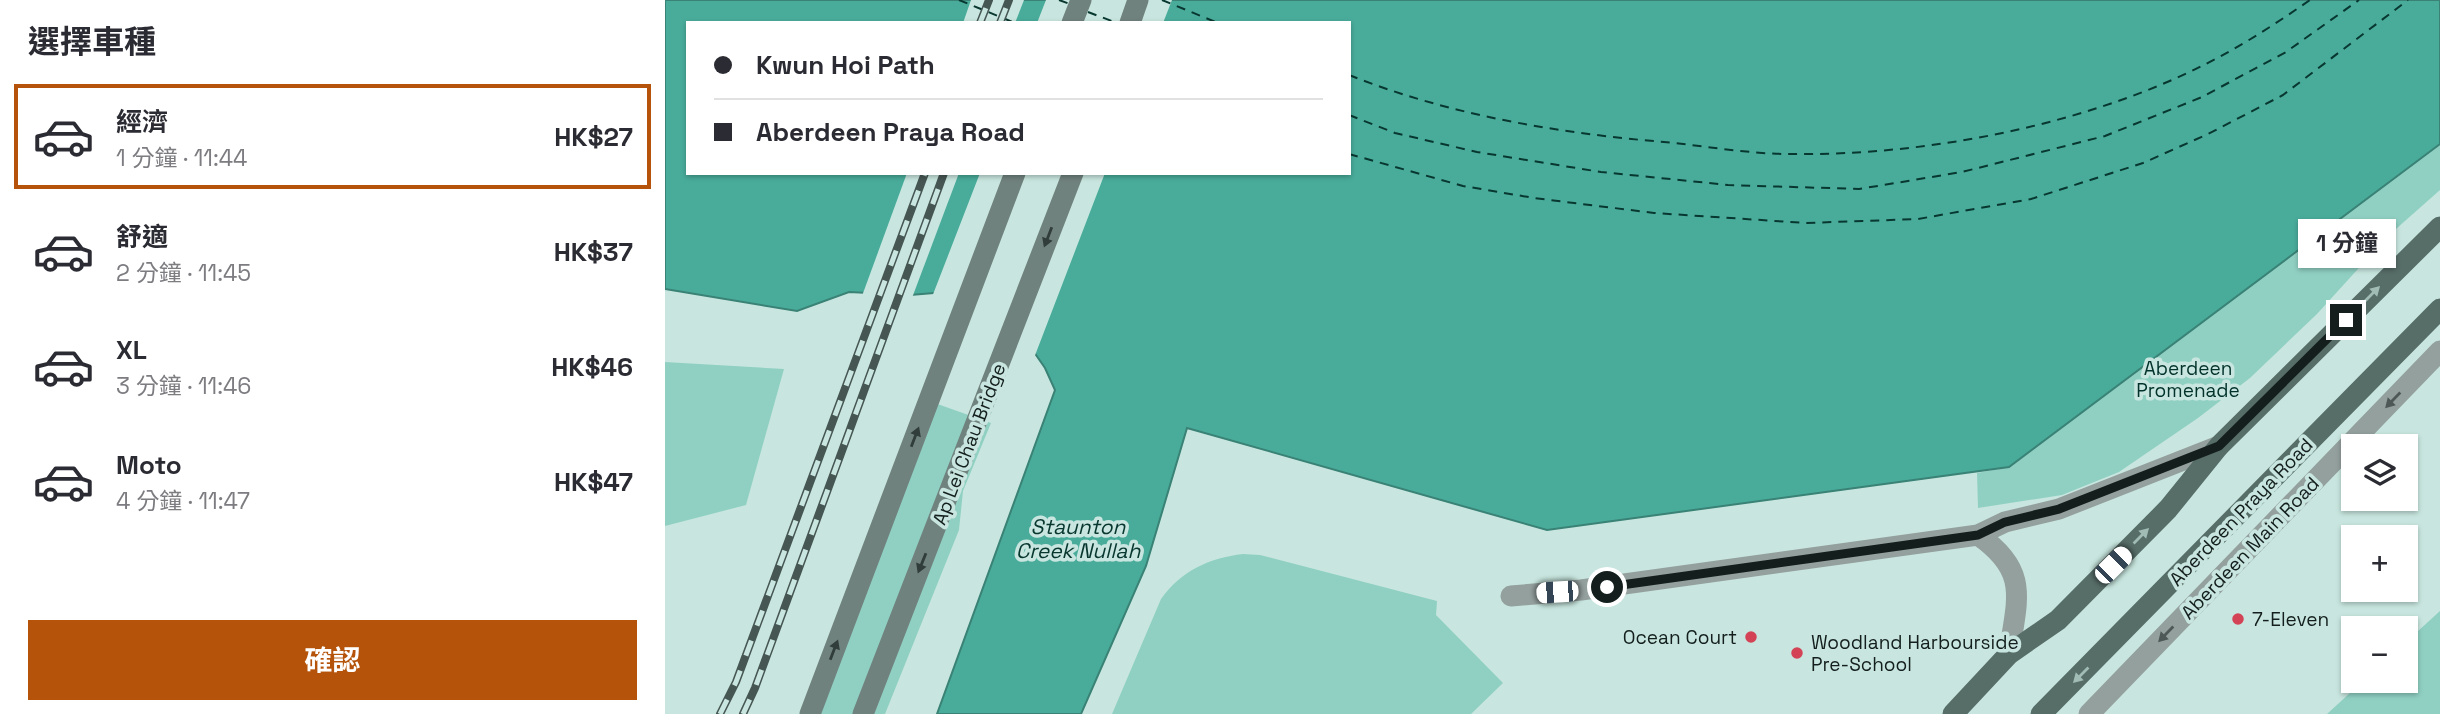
<!DOCTYPE html>
<html lang="zh-TW">
<meta charset="utf-8">
<style>
body{margin:0;font-family:"Space Grotesk","Noto Sans TC",sans-serif;background:#f7f7f7;color:#2b2b33;height:100vh;display:flex;flex-direction:column;font-size:26px;white-space:nowrap}
*{box-sizing:border-box;margin:0}
p{font-size:23px;color:#7c7c81}
.icon{flex:none;width:38px;height:38px;fill:none;stroke:currentColor;stroke-width:2;stroke-linecap:round;stroke-linejoin:round}
.map{position:relative;flex:1;overflow:hidden}
.drawer{display:flex;flex-direction:column;background:#fff;width:665px}
.drawer>*{flex:none}
.hud{position:absolute;left:21px;top:21px;width:665px;height:154px;border-radius:0px;box-shadow:0 2px 5px #0004;display:grid;align-content:center;height:154px;padding:0 28px;background:#fff}
.controls{position:absolute;left:1676px;top:434px;display:grid;gap:14px}
.controls a{display:grid;place-items:center;width:77px;height:77px;border-radius:0px;background:#fff;box-shadow:0 2px 5px #0004;font-size:35px}
.end{position:absolute;width:32px;height:32px;margin:-16px;border:9px solid #141f1d;background:#fff;box-shadow:0 0 0 4px #fff}
.from{border-radius:50%}
.bubble{position:absolute;height:49px;border-radius:0px;background:#fff;box-shadow:0 2px 5px #0004;font-size:23px;font-weight:700;line-height:49px;text-align:center}
.car{position:absolute;width:21px;height:42px;margin:-21px -10px;border-radius:9px;box-shadow:0 0 5px 2px #0007;background:linear-gradient(#fff 24%,#345 0 40%,#fff 0 76%,#345 0 86%,#fff 0)}
.hud b{display:flex;align-items:center;gap:24px;height:66px;font-size:26px}
.hud b+b{border-top:2px solid #e1e1e2}
.hud i{width:18px;height:18px;background:#2b2b33}
ul{padding:0;list-style:none}
li{display:flex;align-items:center;gap:21px;height:105px;margin:0 14px 10px;padding:0 14px;border:4px solid transparent;border-radius:0px}
li div{flex:1}
li b{display:block;font-size:26px}
li em{font-style:normal;font-weight:700}
li.selected{border-color:#b45309}
li>.icon{width:63px;height:63px;stroke-width:1.5}
h2{padding:0 28px;font-size:32px;line-height:84px}
.primary-button{display:flex;gap:14px;margin-top:auto;padding:14px 28px}
.primary-button a{flex:1;height:80px;border-radius:0px;background:#b45309;color:#fff;font-size:28px;font-weight:700;line-height:80px;text-align:center}
main{display:flex;flex:1;min-height:0}
.map>svg:first-child{display:block}
.green{fill:#90d0c3}
.water{fill:#49ac9b;stroke:#398275;stroke-width:2;fill-rule:evenodd}
.pier{fill:#c8e6df}
.lines{fill:none;stroke-linecap:round;stroke-linejoin:round}
.ferry{stroke:#083730;stroke-width:2;stroke-dasharray:9 7;stroke-linecap:butt}
.minor{stroke:#94a09e;stroke-width:21}
.secondary{stroke:#70827e;stroke-width:21}
.primary{stroke:#576d68;stroke-width:21}
.rail-casing{stroke:#465653;stroke-width:8}
.rail{stroke:#c8e6df;stroke-width:5;stroke-dasharray:16;stroke-linecap:butt}
.oneway{fill:#303d3a}
.oneway2{fill:#a0bcb5}
.oneway3{fill:#4e5957}
.route{stroke:#141f1d;stroke-width:9}
.poi-dot{fill:#d34355;stroke:#c8e6df;stroke-width:2.5}
.labels{text-anchor:middle;dominant-baseline:central;stroke-width:7;stroke-linejoin:round;paint-order:stroke}
.park-label{font-size:19px;fill:#02322b;stroke:#c8e6df}
.street-label{font-size:19px;fill:#141f1d;stroke:#c8e6df}
.poi-label{font-size:19px;fill:#141f1d;stroke:#c8e6df;text-anchor:start}
.water-label{font-size:21px;font-style:italic;fill:#083730;stroke:#c8e6df}
</style>
<main>
<section class="drawer">
<h2>選擇車種</h2>
<ul>
<li class="selected"><svg class="icon" aria-label="car" viewBox="0 0 24 24"><path d="M5 17H2v-5l4-1 3-4h7l3 4 3 1v5h-3M9 17h6M6 11h13"/><circle cx="7" cy="17" r="2"/><circle cx="17" cy="17" r="2"/></svg><div><b>經濟</b><p>1 分鐘 · 11:44</p></div><em>HK$27</em></li>
<li><svg class="icon" aria-label="car" viewBox="0 0 24 24"><path d="M5 17H2v-5l4-1 3-4h7l3 4 3 1v5h-3M9 17h6M6 11h13"/><circle cx="7" cy="17" r="2"/><circle cx="17" cy="17" r="2"/></svg><div><b>舒適</b><p>2 分鐘 · 11:45</p></div><em>HK$37</em></li>
<li><svg class="icon" aria-label="car" viewBox="0 0 24 24"><path d="M5 17H2v-5l4-1 3-4h7l3 4 3 1v5h-3M9 17h6M6 11h13"/><circle cx="7" cy="17" r="2"/><circle cx="17" cy="17" r="2"/></svg><div><b>XL</b><p>3 分鐘 · 11:46</p></div><em>HK$46</em></li>
<li><svg class="icon" aria-label="car" viewBox="0 0 24 24"><path d="M5 17H2v-5l4-1 3-4h7l3 4 3 1v5h-3M9 17h6M6 11h13"/><circle cx="7" cy="17" r="2"/><circle cx="17" cy="17" r="2"/></svg><div><b>Moto</b><p>4 分鐘 · 11:47</p></div><em>HK$47</em></li>
</ul>
<div class="primary-button"><a>確認</a></div>
</section>
<div class="map">
<svg width="1775" height="714" viewBox="0 0 1775 714">
<rect width="100%" height="100%" fill="#c8e6df"/>
<g class="green">
<path d="M1775,144V190L1723,236L1652,314L1585,378L1533,418L1454,472L1397,495L1313,508L1312,473L1345,467Z"/>
<path d="M0,362L119,369L81,505L0,526Z"/>
<path d="M264,401L326,423L298,491L294,530L220,714H149Z"/>
<path d="M578,554L595,555L772,601L771,615L838,683L806,714H447L496,599C516,571 544,558 578,554Z"/>
<path d="M1775,611V714H1662L1698,681H1741V642Z"/>
</g>
<path class="water" d="M0,0H1775V144L1344,467L882,530L522,428L481,566L416,714H272L390,390L380,368L351,326L326,308L281,292L245,295L184,292L132,311L0,289ZM23,23H684V173H23Z"/>
<g class="pier">
<path d="M306,0H359L350,23H298Z"/>
<path d="M381,0H507L498,23H372Z"/>
<path d="M242,173H294L247,298L197,296Z"/>
<path d="M315,173H440L369,358L349,329L324,311L280,295L267,297Z"/>
</g>
<g class="lines">
<g class="ferry">
<path d="M294,0L350,23"/>
<path d="M394,0L405,4"/>
<path d="M497,0L553,23"/>
<path d="M423,12L452,23"/>
<path d="M684,75C784,115 892,133 999,142C1041,146 1084,154 1125,154C1268,156 1440,122 1565,51C1592,36 1619,18 1645,0"/>
<path d="M684,115L730,133L812,152L936,172L1063,185L1194,189L1297,172L1440,136L1537,97L1621,52L1694,0"/>
<path d="M684,154L798,186L869,198L989,213L1141,223L1253,219L1366,199L1478,163L1543,134L1618,95L1743,0"/>
</g>
<g class="minor">
<path d="M1313,535C1365,571 1352,599 1344,654"/>
<path d="M846,596L916,590L1313,535L1340,522L1394,509L1554,446"/>
<path d="M1424,714L1775,351"/>
</g>
<g class="secondary">
<path d="M407,23L416,0"/>
<path d="M465,23L473,0"/>
<path d="M145,714L350,173"/>
<path d="M198,714L408,173"/>
</g>
<g class="primary">
<path d="M1288,714L1344,654L1393,620L1503,509L1554,446L1775,227"/>
<path d="M1376,714L1775,309"/>
</g>
<defs>
<g id="rail">
<path d="M315,23L324,0"/>
<path d="M335,23L344,0"/>
<path d="M55,714L71,682L260,173"/>
<path d="M78,714L90,688L279,173"/>
</g>
</defs>
<use href="#rail" class="rail-casing"/>
<use href="#rail" class="rail"/>
</g>
<defs><path id="oneway-solid" d="M-6-.8H1V-3.2L6.5 0L1 3.2V.8H-6Z" transform="scale(1.75)"/></defs>
<g class="oneway">
<use href="#oneway-solid" transform="translate(383 237) rotate(111)"/>
<use href="#oneway-solid" transform="translate(250 437) rotate(-69)"/>
<use href="#oneway-solid" transform="translate(257 563) rotate(112)"/>
<use href="#oneway-solid" transform="translate(169 650) rotate(-69)"/>
</g>
<g class="oneway2">
<use href="#oneway-solid" transform="translate(1707 294) rotate(-45)"/>
<use href="#oneway-solid" transform="translate(1476 536) rotate(-45)"/>
<use href="#oneway-solid" transform="translate(1416 675) rotate(135)"/>
</g>
<g class="oneway3">
<use href="#oneway-solid" transform="translate(1728 400) rotate(134)"/>
<use href="#oneway-solid" transform="translate(1501 634) rotate(134)"/>
</g>
<g class="lines">
<path class="route" d="M942,587L1313,535L1340,522L1394,509L1554,446L1681,320"/>
</g>
<g class="poi-dot">
<circle cx="1573" cy="619" r="7"/>
<circle cx="1086" cy="637" r="7"/>
<circle cx="1132" cy="653" r="7"/>
</g>
<g class="labels">
<g class="park-label">
<text x="1523" y="368">Aberdeen<tspan x="1523" dy="22">Promenade</tspan></text>
</g>
<g class="street-label">
<text transform="translate(304 444) rotate(-69)">Ap Lei Chau Bridge</text>
<text transform="translate(1576 512) rotate(-46)">Aberdeen Praya Road</text>
<text transform="translate(1585 548) rotate(-46)">Aberdeen Main Road</text>
</g>
<g class="poi-label">
<text x="1587" y="619">7-Eleven</text>
<text x="1072" y="637" text-anchor="end">Ocean Court</text>
<text x="1146" y="642">Woodland Harbourside<tspan x="1146" dy="22">Pre-School</tspan></text>
</g>
<g class="water-label">
<text x="413" y="526">Staunton<tspan x="413" dy="24">Creek Nullah</tspan></text>
</g>
</g>
</svg>
<div class="controls">
<a><svg class="icon" aria-label="layers" viewBox="0 0 24 24"><path d="M12 4l9 5-9 5-9-5zM3 14l9 5 9-5"/></svg></a>
<a>+</a>
<a>−</a>
</div>
<i class="end from" style="left:942px;top:587px"></i>
<i class="end" style="left:1681px;top:320px"></i>
<div class="bubble" style="left:1633px;top:219px;width:98px">1 分鐘</div>
<i class="car" style="left:1448px;top:565px;rotate:45deg"></i>
<i class="car" style="left:892px;top:592px;rotate:266deg"></i>
<div class="hud">
<b><i class="from"></i>Kwun Hoi Path</b>
<b><i></i>Aberdeen Praya Road</b>
</div>
</div>
</main>
